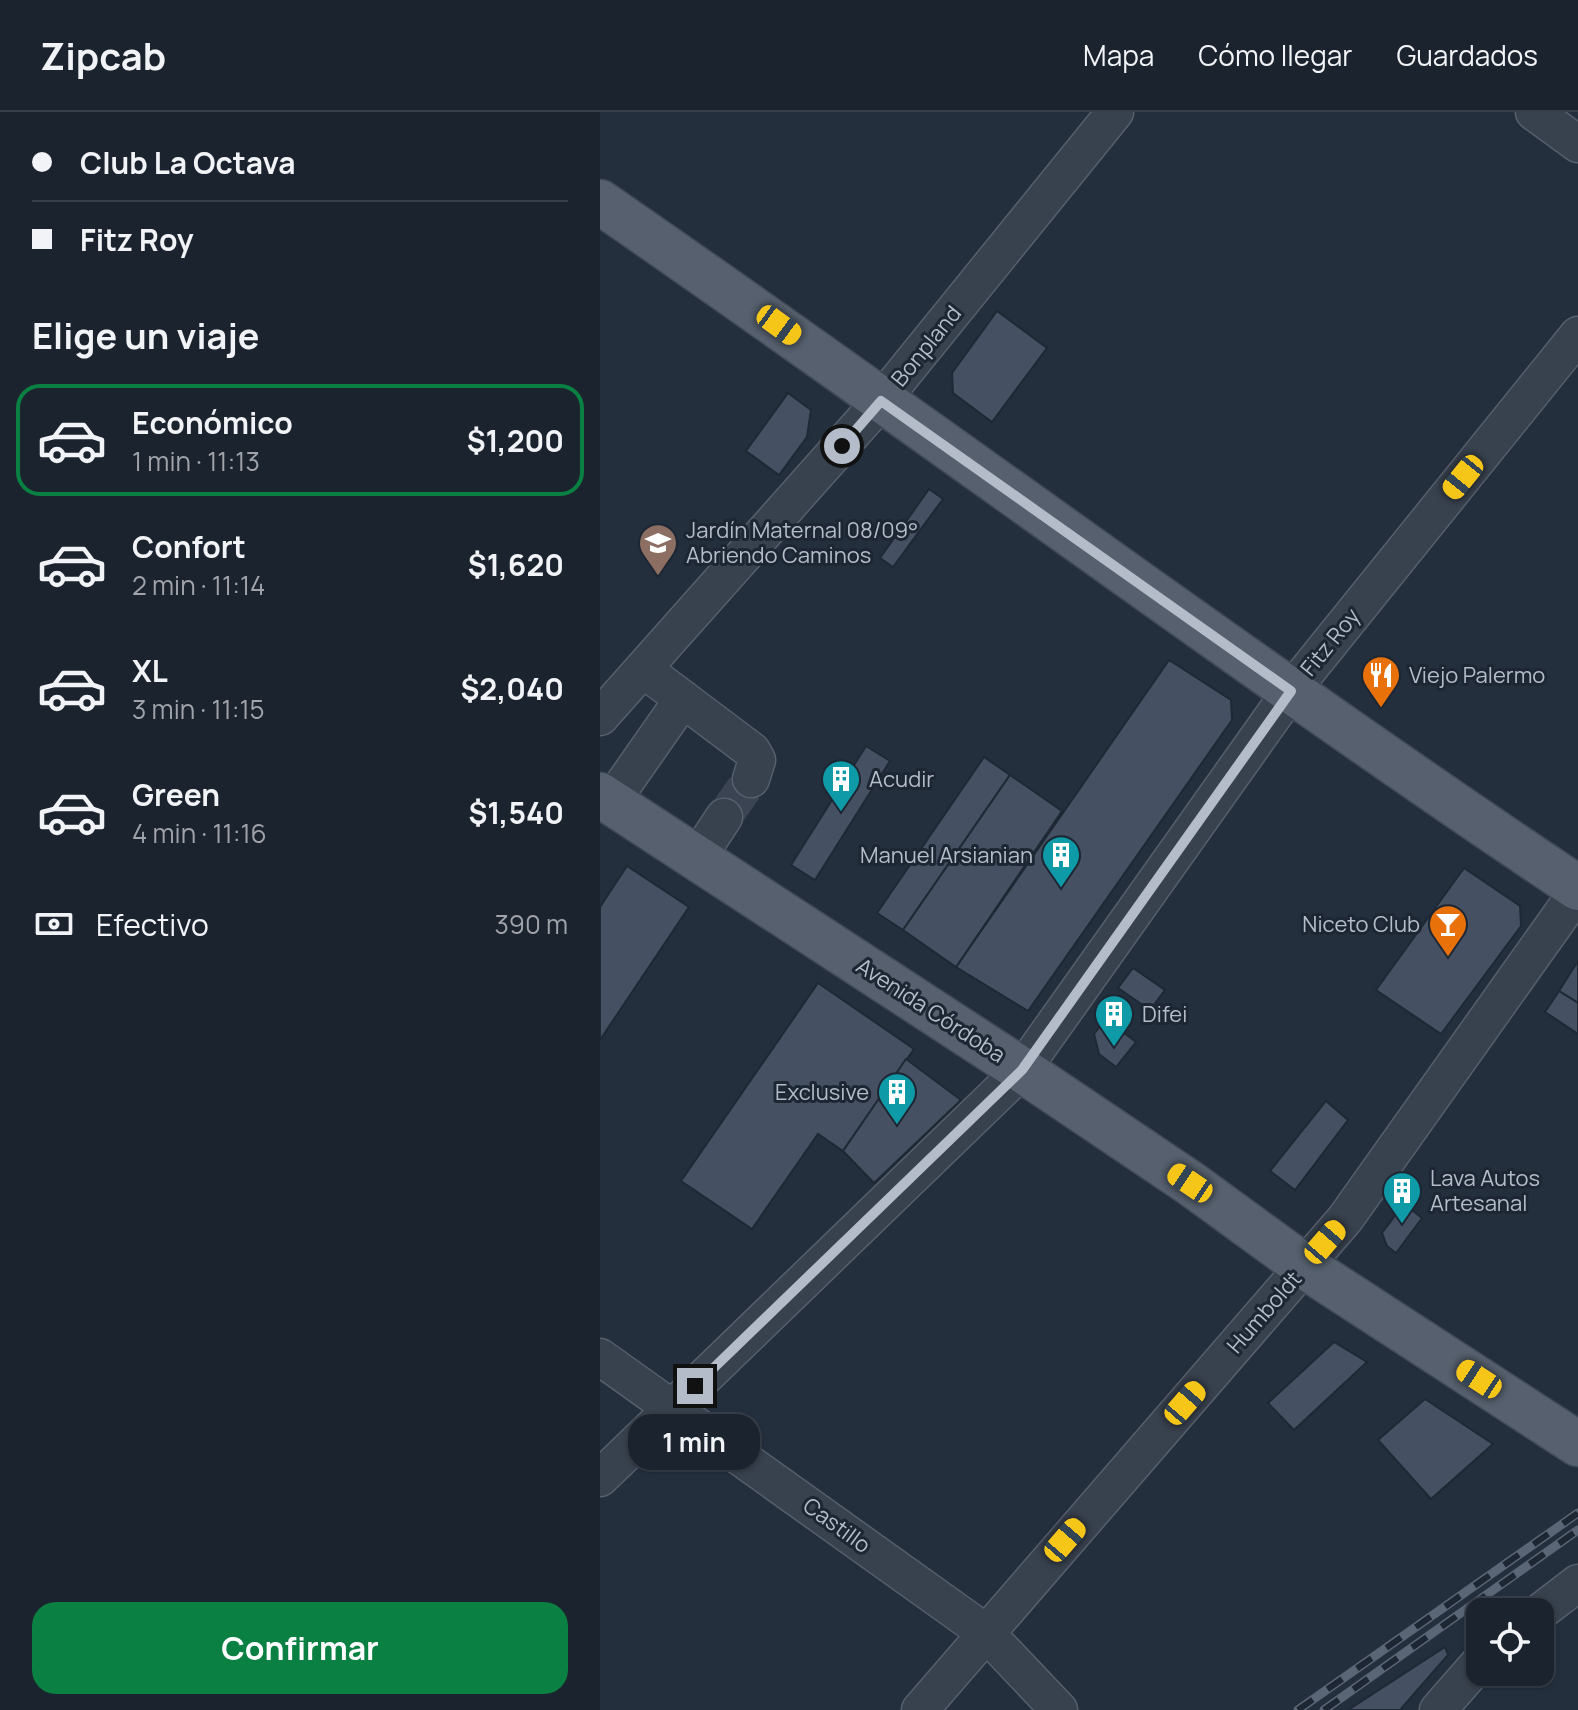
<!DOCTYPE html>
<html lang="es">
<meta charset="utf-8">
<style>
body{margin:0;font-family:Manrope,sans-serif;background:#282f3a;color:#f1f3f6;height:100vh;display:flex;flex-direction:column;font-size:30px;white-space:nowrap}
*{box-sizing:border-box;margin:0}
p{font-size:26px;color:#a0a4aa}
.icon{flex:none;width:44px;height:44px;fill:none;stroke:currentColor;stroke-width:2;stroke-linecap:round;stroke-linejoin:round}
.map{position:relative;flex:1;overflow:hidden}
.panel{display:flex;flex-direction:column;background:#1b232e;width:600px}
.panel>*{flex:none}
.hud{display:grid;align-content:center;height:176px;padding:0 32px;background:#1b232e}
.fabs{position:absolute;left:866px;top:1486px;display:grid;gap:16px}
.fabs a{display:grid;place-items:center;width:88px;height:88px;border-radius:16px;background:#1b232e;box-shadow:0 2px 6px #0004,0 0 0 2px #39404a;font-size:40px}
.end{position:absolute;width:36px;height:36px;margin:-18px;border:10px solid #b4bcc9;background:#111;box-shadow:0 0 0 4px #111}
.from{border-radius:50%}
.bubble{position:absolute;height:56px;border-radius:24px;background:#1b232e;box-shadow:0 2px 6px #0004,0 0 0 2px #39404a;font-size:26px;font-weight:700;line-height:56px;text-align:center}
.car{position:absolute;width:24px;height:48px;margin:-24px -12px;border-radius:10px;box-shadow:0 0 6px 2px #0007;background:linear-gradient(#f5c518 24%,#345 0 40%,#f5c518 0 76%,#345 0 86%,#f5c518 0)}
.hud b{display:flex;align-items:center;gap:28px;height:76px;font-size:30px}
.hud b+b{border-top:2px solid #39404a}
.hud i{width:20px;height:20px;background:#f1f3f6}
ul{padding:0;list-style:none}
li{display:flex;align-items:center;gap:24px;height:112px;margin:0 16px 12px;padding:0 16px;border:4px solid transparent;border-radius:24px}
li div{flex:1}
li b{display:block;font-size:30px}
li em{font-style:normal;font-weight:700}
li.on{border-color:#0b8043}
li>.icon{width:72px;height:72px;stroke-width:1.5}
h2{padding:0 32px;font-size:36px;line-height:96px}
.pay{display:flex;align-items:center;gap:20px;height:88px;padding:0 32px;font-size:30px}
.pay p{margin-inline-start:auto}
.button{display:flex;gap:16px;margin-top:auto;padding:16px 32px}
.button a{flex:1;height:92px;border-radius:24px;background:#0b8043;color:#fff;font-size:32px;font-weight:700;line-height:92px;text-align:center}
header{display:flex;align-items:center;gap:48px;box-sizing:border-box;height:112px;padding:0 40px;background:#1b232e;border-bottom:2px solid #39404a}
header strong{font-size:38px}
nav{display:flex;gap:44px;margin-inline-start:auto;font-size:28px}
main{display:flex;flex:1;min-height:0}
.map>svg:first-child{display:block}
.building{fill:#455162;stroke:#1f2835;stroke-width:2}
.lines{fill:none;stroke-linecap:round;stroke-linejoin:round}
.minor-tunnel{stroke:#3a4453;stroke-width:36;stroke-dasharray:36 18;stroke-linecap:butt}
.minor-casing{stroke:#565f6c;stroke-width:39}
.major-casing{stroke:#414a57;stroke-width:47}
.minor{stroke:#38414e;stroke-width:36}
.major{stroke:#56606e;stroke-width:44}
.rail-casing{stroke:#5a6575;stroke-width:9}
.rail{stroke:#1d2633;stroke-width:6;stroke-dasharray:18;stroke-linecap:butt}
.route{stroke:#b4bcc9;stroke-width:10}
.labels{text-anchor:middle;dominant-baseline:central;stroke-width:6;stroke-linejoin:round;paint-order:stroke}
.street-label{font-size:22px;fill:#b4bcc9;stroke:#1d2633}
.poi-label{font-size:22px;fill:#b4bcc9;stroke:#1d2633;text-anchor:start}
</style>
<header>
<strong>Zipcab</strong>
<nav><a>Mapa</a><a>Cómo llegar</a><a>Guardados</a></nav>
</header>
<main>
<section class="panel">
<div class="hud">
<b><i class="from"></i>Club La Octava</b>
<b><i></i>Fitz Roy</b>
</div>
<h2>Elige un viaje</h2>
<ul>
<li class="on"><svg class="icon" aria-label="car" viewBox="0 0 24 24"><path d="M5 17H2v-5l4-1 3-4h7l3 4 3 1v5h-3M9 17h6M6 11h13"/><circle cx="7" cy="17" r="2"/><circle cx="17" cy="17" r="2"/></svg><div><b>Económico</b><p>1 min · 11:13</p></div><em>$1,200</em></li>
<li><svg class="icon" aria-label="car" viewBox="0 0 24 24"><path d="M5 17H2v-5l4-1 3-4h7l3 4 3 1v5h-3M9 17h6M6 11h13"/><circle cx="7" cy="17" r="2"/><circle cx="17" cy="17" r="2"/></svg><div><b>Confort</b><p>2 min · 11:14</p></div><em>$1,620</em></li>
<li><svg class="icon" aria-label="car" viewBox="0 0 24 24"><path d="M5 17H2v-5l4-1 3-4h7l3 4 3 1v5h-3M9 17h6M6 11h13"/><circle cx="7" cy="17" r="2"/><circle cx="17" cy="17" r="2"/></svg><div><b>XL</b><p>3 min · 11:15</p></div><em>$2,040</em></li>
<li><svg class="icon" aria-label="car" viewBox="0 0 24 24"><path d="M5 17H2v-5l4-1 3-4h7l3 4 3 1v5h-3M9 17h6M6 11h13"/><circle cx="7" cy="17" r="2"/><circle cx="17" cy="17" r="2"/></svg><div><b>Green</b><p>4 min · 11:16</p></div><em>$1,540</em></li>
</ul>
<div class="pay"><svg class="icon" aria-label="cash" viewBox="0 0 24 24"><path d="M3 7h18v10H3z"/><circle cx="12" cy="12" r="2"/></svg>Efectivo<p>390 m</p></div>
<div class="button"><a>Confirmar</a></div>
</section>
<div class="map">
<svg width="978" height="1598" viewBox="0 0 978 1598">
<rect width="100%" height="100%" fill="#242f3e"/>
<g class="building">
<path d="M397,199L447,236L392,310L353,281L352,261Z"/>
<path d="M188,281L211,298L207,325L179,363L146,339Z"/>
<path d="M329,377L343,387L293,455L280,446Z"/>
<path d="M569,548L631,588L632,608L428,899L356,855Z"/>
<path d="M266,634L290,649L215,768L191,753Z"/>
<path d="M384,645L410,663L303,818L277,801Z"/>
<path d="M410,663L462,699L356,855L303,818Z"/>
<path d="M27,754L89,795L0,928V795Z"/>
<path d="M864,756L920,794L921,814L841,922L776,878Z"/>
<path d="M978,849V891L959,879Z"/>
<path d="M533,856L565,878L550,898L518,876Z"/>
<path d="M218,871L314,937L243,1039L218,1022L152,1117L81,1069Z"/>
<path d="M959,879L978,891V922L945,900Z"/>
<path d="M506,907L536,930L516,955L499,942L494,922Z"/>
<path d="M306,947L361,988L274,1071L243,1039Z"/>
<path d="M726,989L748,1008L695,1078L670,1059Z"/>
<path d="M804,1092L822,1106L796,1141L787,1134L782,1121Z"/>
<path d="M734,1230L767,1250L694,1318L668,1291Z"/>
<path d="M825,1287L893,1332L831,1387L778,1328Z"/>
<path d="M845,1535L848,1543L800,1598H748Z"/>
</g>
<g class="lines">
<path class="minor-tunnel" d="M124,705L151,667"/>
<defs>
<g id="minor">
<path d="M934,0L978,32"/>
<path d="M43,557L152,639L157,648L151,667"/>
<path d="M0,605L281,289L515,0"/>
<path d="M11,690L83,587"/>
<path d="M97,746L124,705"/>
<path d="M0,1245L385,1520L459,1598"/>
<path d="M0,1366L422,958L691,579L978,223"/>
<path d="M940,1500L978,1471"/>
<path d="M320,1598L745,1107L978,779"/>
<path d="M838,1598L880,1550"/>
</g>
<g id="major">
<path d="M0,90C328,316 647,555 978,776"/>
<path d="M0,683L422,958L590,1071L704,1154L978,1332"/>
</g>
</defs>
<use href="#minor" class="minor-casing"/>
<use href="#major" class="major-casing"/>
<use href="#minor" class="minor"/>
<use href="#major" class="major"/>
<defs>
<g id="rail">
<path d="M698,1598L978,1401"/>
<path d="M724,1598L978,1418"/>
</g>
</defs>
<use href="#rail" class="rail-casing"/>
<use href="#rail" class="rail"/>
</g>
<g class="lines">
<path class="route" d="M95,1274L422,958L691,579L281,289L242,334"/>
</g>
<defs>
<symbol id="school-pin" viewBox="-11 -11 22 30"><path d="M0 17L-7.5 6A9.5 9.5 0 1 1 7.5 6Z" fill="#8d6e63" stroke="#1d2633"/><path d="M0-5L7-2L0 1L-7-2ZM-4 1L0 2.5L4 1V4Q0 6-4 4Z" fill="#fff"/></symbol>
<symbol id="restaurant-pin" viewBox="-11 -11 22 30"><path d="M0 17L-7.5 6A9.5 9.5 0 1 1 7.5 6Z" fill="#e8710a" stroke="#1d2633"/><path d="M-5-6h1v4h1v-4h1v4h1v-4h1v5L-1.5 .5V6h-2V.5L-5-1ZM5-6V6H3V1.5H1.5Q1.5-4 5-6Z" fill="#fff"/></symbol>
<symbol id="building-pin" viewBox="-11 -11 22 30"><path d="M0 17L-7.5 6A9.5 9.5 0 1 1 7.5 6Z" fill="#0f9aa8" stroke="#1d2633"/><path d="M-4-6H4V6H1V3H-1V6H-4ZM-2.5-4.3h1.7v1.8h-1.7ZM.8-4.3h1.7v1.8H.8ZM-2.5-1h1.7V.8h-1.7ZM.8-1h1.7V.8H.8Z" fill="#fff"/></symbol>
<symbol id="bar-pin" viewBox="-11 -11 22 30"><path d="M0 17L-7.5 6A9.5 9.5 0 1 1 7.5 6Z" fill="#e8710a" stroke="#1d2633"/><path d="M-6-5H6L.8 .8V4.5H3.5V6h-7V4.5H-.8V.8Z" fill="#fff"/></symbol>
</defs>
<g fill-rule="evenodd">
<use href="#school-pin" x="36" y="409" width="44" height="60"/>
<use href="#restaurant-pin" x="759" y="541" width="44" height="60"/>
<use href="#building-pin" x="219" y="645" width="44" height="60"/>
<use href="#building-pin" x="439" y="721" width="44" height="60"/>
<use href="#bar-pin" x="826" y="790" width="44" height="60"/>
<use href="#building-pin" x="492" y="880" width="44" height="60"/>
<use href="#building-pin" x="275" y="958" width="44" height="60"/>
<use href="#building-pin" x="780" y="1057" width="44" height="60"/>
</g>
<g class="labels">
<g class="street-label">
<text transform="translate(326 234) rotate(-51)">Bonpland</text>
<text transform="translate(730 530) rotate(-51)">Fitz Roy</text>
<text transform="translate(331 898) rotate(33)">Avenida Córdoba</text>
<text transform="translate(664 1200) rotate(-49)">Humboldt</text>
<text transform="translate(237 1413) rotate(36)">Castillo</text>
</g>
<g class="poi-label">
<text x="86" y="418">Jardín Maternal 08/09°<tspan x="86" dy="25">Abriendo Caminos</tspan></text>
<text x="809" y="563">Viejo Palermo</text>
<text x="269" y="667">Acudir</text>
<text x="433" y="743" text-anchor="end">Manuel Arsianian</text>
<text x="820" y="812" text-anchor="end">Niceto Club</text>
<text x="542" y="902">Difei</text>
<text x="269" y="980" text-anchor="end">Exclusive</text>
<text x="830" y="1066">Lava Autos<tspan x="830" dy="25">Artesanal</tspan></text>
</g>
</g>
</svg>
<div class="fabs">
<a><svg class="icon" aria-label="locate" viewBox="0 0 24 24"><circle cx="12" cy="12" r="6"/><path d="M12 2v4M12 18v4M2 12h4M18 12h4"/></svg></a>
</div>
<i class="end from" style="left:242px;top:334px"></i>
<i class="end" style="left:95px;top:1274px"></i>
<div class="bubble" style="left:28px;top:1302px;width:132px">1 min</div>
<i class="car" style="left:179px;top:213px;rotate:126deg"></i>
<i class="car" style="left:863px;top:365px;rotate:219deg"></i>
<i class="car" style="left:590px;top:1071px;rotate:304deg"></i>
<i class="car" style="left:725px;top:1130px;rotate:41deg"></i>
<i class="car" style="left:879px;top:1267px;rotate:303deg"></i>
<i class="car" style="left:585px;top:1291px;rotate:41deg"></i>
<i class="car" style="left:465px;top:1428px;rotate:41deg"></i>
</div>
</main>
